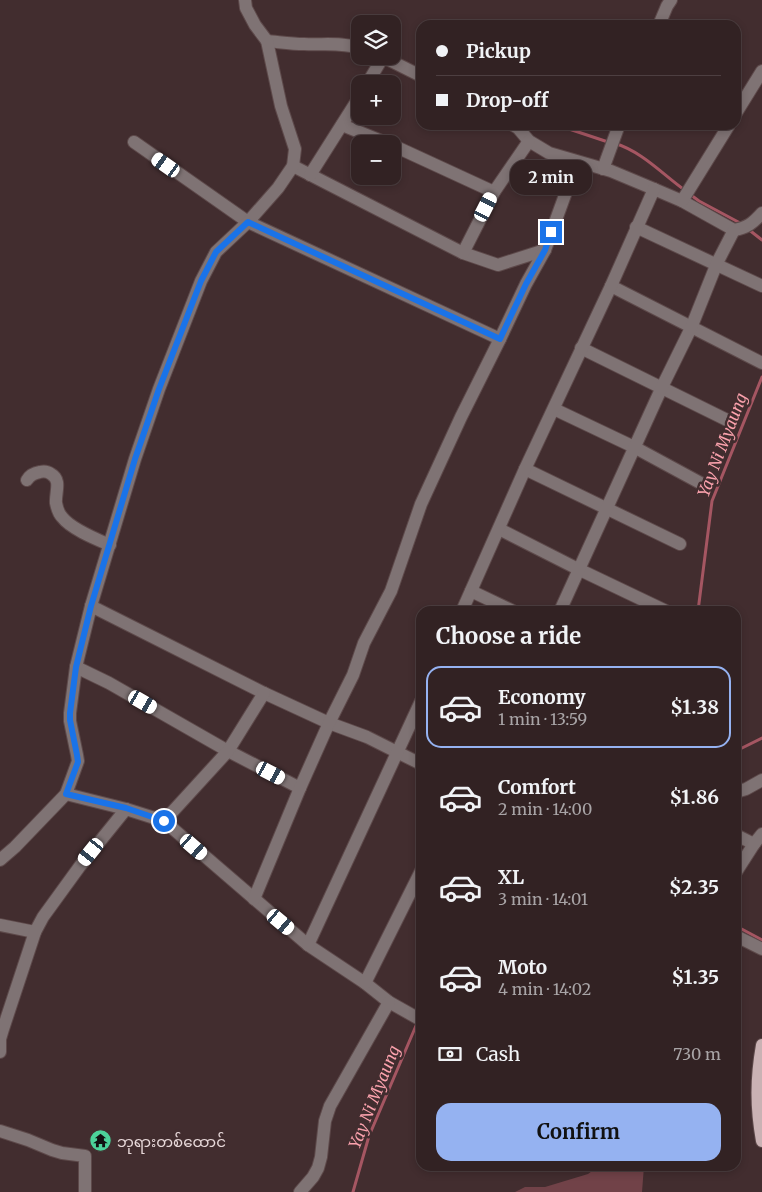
<!DOCTYPE html>
<meta charset="utf-8">
<style>
body{margin:0;font-family:Merriweather,"Noto Sans Myanmar",serif;background:#3a2a2b;color:#f1f3f6;height:100vh;display:flex;flex-direction:column;font-size:19px;white-space:nowrap}
*{box-sizing:border-box;margin:0}
p{font-size:16px;color:#a8a4a6}
.icon{flex:none;width:28px;height:28px;fill:none;stroke:currentColor;stroke-width:2;stroke-linecap:round;stroke-linejoin:round}
.map{position:relative;flex:1;overflow:hidden}
.drawer{position:absolute;left:416px;top:606px;width:325px;height:565px;display:flex;flex-direction:column;background:#322223;border-radius:15px;box-shadow:0 2px 8px #0003,0 0 0 1px #4d3f41}
.drawer>*{flex:none}
.hud{position:absolute;left:416px;top:20px;width:325px;height:110px;border-radius:15px;box-shadow:0 2px 8px #0003,0 0 0 1px #4d3f41;display:grid;align-content:center;height:110px;padding:0 20px;background:#322223}
.controls{position:absolute;left:351px;top:15px;display:grid;gap:10px}
.controls a{display:grid;place-items:center;width:50px;height:50px;border-radius:10px;background:#322223;box-shadow:0 2px 8px #0003,0 0 0 1px #4d3f41;font-size:25px}
.end{position:absolute;width:22px;height:22px;margin:-11px;border:6px solid #1a73e8;background:#fff;box-shadow:0 0 0 2px #fff}
.from{border-radius:50%}
.bubble{position:absolute;height:35px;border-radius:15px;background:#322223;box-shadow:0 2px 8px #0003,0 0 0 1px #4d3f41;font-size:16px;font-weight:700;line-height:35px;text-align:center}
.car{position:absolute;width:15px;height:30px;margin:-15px -8px;border-radius:6px;box-shadow:0 0 4px 1px #0007;background:linear-gradient(#fff 24%,#345 0 40%,#fff 0 76%,#345 0 86%,#fff 0)}
.hud b{display:flex;align-items:center;gap:18px;height:48px;font-size:19px}
.hud b+b{border-top:1px solid #4d3f41}
.hud i{width:12px;height:12px;background:#f1f3f6}
ul{padding:0;list-style:none}
li{display:flex;align-items:center;gap:15px;height:82px;margin:0 10px 8px;padding:0 10px;border:2px solid transparent;border-radius:15px}
li div{flex:1}
li b{display:block;font-size:19px}
li em{font-style:normal;font-weight:700}
li.on{border-color:#95b2f1}
li>.icon{width:45px;height:45px;stroke-width:1.5}
h2{padding:0 20px;font-size:22px;line-height:60px}
.pay{display:flex;align-items:center;gap:12px;height:55px;padding:0 20px;font-size:19px}
.pay p{margin-inline-start:auto}
.action{display:flex;gap:10px;margin-top:auto;padding:10px 20px}
.action a{flex:1;height:58px;border-radius:15px;background:#95b2f1;color:#111;font-size:20px;font-weight:700;line-height:58px;text-align:center}
.map>svg:first-child{display:block}
.green{fill:#714248}
.lines{fill:none;stroke-linecap:round;stroke-linejoin:round}
.stream{stroke:#a55662;stroke-width:3}
.minor-casing{stroke:#5d494a;stroke-width:14}
.major-casing{stroke:#5d494a;stroke-width:14}
.minor{stroke:#7f7374;stroke-width:12}
.major{stroke:#cab2b4;stroke-width:12}
.route{stroke:#1a73e8;stroke-width:6}
.labels{text-anchor:middle;dominant-baseline:central;stroke-width:5;stroke-linejoin:round;paint-order:stroke}
.poi-label{font-size:15px;fill:#e8d9da;stroke:#422d2f;text-anchor:start}
.water-label{font-size:16px;font-style:italic;fill:#fba2ad;stroke:#422d2f}
</style>
<div class="map">
<svg width="762" height="1192" viewBox="0 0 762 1192">
<rect width="100%" height="100%" fill="#422d2f"/>
<path class="green" d="M599,1166H644L642,1192H515L525,1187H545L588,1174Z"/>
<g class="lines">
<g class="stream">
<path d="M557,125L608,142"/>
<path d="M614,143C643,152 662,174 686,191"/>
<path d="M691,195L699,201L742,224"/>
<path d="M748,229L762,240"/>
<path d="M698,611L712,501L762,377"/>
<path d="M736,751L762,738"/>
<path d="M736,926L762,940"/>
<path d="M353,1192L369,1136L418,1021"/>
</g>
<defs>
<g id="minor">
<path d="M659,25L667,6L671,0"/>
<path d="M267,41C279,42 292,44 304,44C323,45 342,42 360,48"/>
<path d="M381,56L421,76"/>
<path d="M367,84L383,57"/>
<path d="M736,113L762,71"/>
<path d="M342,125L389,144"/>
<path d="M513,125L518,128L529,141L549,153L611,171L654,189L682,201L734,230C747,228 753,223 762,213"/>
<path d="M134,142L248,222L500,339"/>
<path d="M392,145L494,192L529,141"/>
<path d="M293,166L463,253L498,265L545,250"/>
<path d="M603,169L619,125"/>
<path d="M310,175L360,96"/>
<path d="M682,201L729,125"/>
<path d="M636,227L762,286"/>
<path d="M463,253L494,192"/>
<path d="M611,286L762,363"/>
<path d="M581,348L731,422"/>
<path d="M554,409L634,447L706,486"/>
<path d="M525,469L680,544"/>
<path d="M27,480C30,475 34,473 40,472C44,471 47,471 51,474C62,480 55,493 56,503C57,508 59,514 62,517C71,529 96,539 110,545"/>
<path d="M499,529L578,569L666,611"/>
<path d="M471,591L513,611"/>
<path d="M91,606L264,693L329,723L367,737L421,764"/>
<path d="M462,611L525,469L611,286L654,189"/>
<path d="M560,611L662,387L691,328L717,263L734,230"/>
<path d="M76,667L109,683L228,751L300,788"/>
<path d="M736,792L746,789L762,780"/>
<path d="M66,794L78,761L77,755L70,721V713L76,667L91,606L135,459L159,389L201,281L216,252L248,222L278,188L293,166L295,149L281,106L267,41L255,25L246,8L245,0"/>
<path d="M164,821L228,751L264,693"/>
<path d="M736,835L754,844"/>
<path d="M0,860L15,847L66,794L126,809L164,821L308,945L365,983L389,1002L421,1020"/>
<path d="M736,872L754,844L762,834"/>
<path d="M254,899L300,788L329,723L353,675L364,643L391,591L421,504L461,417L500,339L526,284L545,250L577,162"/>
<path d="M0,925L35,932"/>
<path d="M736,936L762,949"/>
<path d="M308,945L421,701"/>
<path d="M365,983L421,871"/>
<path d="M0,1052V1039L3,1029L35,932L43,917L80,866L126,809"/>
<path d="M0,1131L28,1140L52,1150L62,1153L85,1156V1192"/>
<path d="M300,1192L313,1177L318,1168L321,1157L325,1121L330,1106L389,1002"/>
</g>
<path id="major" d="M762,1045C756,1079 756,1107 762,1141"/>
</defs>
<use href="#minor" class="minor-casing"/>
<use href="#major" class="major-casing"/>
<use href="#minor" class="minor"/>
<use href="#major" class="major"/>
</g>
<g class="lines">
<path class="route" d="M164,821L126,808L66,794L78,762L77,755L70,720V713L76,667L91,606L135,459L159,389L201,281L216,252L248,222L500,339L526,284L545,250L551,232"/>
</g>
<defs>
<symbol id="temple-disc" viewBox="-11 -11 22 22"><circle r="9.5" fill="#4cd39a" stroke="#422d2f"/><path d="M0-6L5-2H3V0L6.5 2.5H4V6H1.5V3h-3V6H-4V2.5H-6.5L-3 0V-2H-5Z" fill="#111"/></symbol>
</defs>
<g fill-rule="evenodd">
<use href="#temple-disc" x="88" y="1128" width="25" height="25"/>
</g>
<g class="labels">
<g class="poi-label">
<text x="117" y="1141">ဘုရားတစ်ထောင်</text>
</g>
<g class="water-label">
<text transform="translate(722 445) rotate(-69)">Yay Ni Myaung</text>
<text transform="translate(374 1097) rotate(-68)">Yay Ni Myaung</text>
</g>
</g>
</svg>
<div class="controls">
<a><svg class="icon" aria-label="layers" viewBox="0 0 24 24"><path d="M12 4l9 5-9 5-9-5zM3 14l9 5 9-5"/></svg></a>
<a>+</a>
<a>−</a>
</div>
<i class="end from" style="left:164px;top:821px"></i>
<i class="end" style="left:551px;top:232px"></i>
<div class="bubble" style="left:510px;top:160px;width:82px">2 min</div>
<i class="car" style="left:166px;top:165px;rotate:305deg"></i>
<i class="car" style="left:486px;top:207px;rotate:27deg"></i>
<i class="car" style="left:143px;top:702px;rotate:120deg"></i>
<i class="car" style="left:271px;top:773px;rotate:118deg"></i>
<i class="car" style="left:194px;top:847px;rotate:131deg"></i>
<i class="car" style="left:91px;top:852px;rotate:219deg"></i>
<i class="car" style="left:281px;top:922px;rotate:130deg"></i>
<div class="hud">
<b><i class="from"></i>Pickup</b>
<b><i></i>Drop-off</b>
</div>
<section class="drawer">
<h2>Choose a ride</h2>
<ul>
<li class="on"><svg class="icon" aria-label="car" viewBox="0 0 24 24"><path d="M5 17H2v-5l4-1 3-4h7l3 4 3 1v5h-3M9 17h6M6 11h13"/><circle cx="7" cy="17" r="2"/><circle cx="17" cy="17" r="2"/></svg><div><b>Economy</b><p>1 min · 13:59</p></div><em>$1.38</em></li>
<li><svg class="icon" aria-label="car" viewBox="0 0 24 24"><path d="M5 17H2v-5l4-1 3-4h7l3 4 3 1v5h-3M9 17h6M6 11h13"/><circle cx="7" cy="17" r="2"/><circle cx="17" cy="17" r="2"/></svg><div><b>Comfort</b><p>2 min · 14:00</p></div><em>$1.86</em></li>
<li><svg class="icon" aria-label="car" viewBox="0 0 24 24"><path d="M5 17H2v-5l4-1 3-4h7l3 4 3 1v5h-3M9 17h6M6 11h13"/><circle cx="7" cy="17" r="2"/><circle cx="17" cy="17" r="2"/></svg><div><b>XL</b><p>3 min · 14:01</p></div><em>$2.35</em></li>
<li><svg class="icon" aria-label="car" viewBox="0 0 24 24"><path d="M5 17H2v-5l4-1 3-4h7l3 4 3 1v5h-3M9 17h6M6 11h13"/><circle cx="7" cy="17" r="2"/><circle cx="17" cy="17" r="2"/></svg><div><b>Moto</b><p>4 min · 14:02</p></div><em>$1.35</em></li>
</ul>
<div class="pay"><svg class="icon" aria-label="cash" viewBox="0 0 24 24"><path d="M3 7h18v10H3z"/><circle cx="12" cy="12" r="2"/></svg>Cash<p>730 m</p></div>
<div class="action"><a>Confirm</a></div>
</section>
</div>
